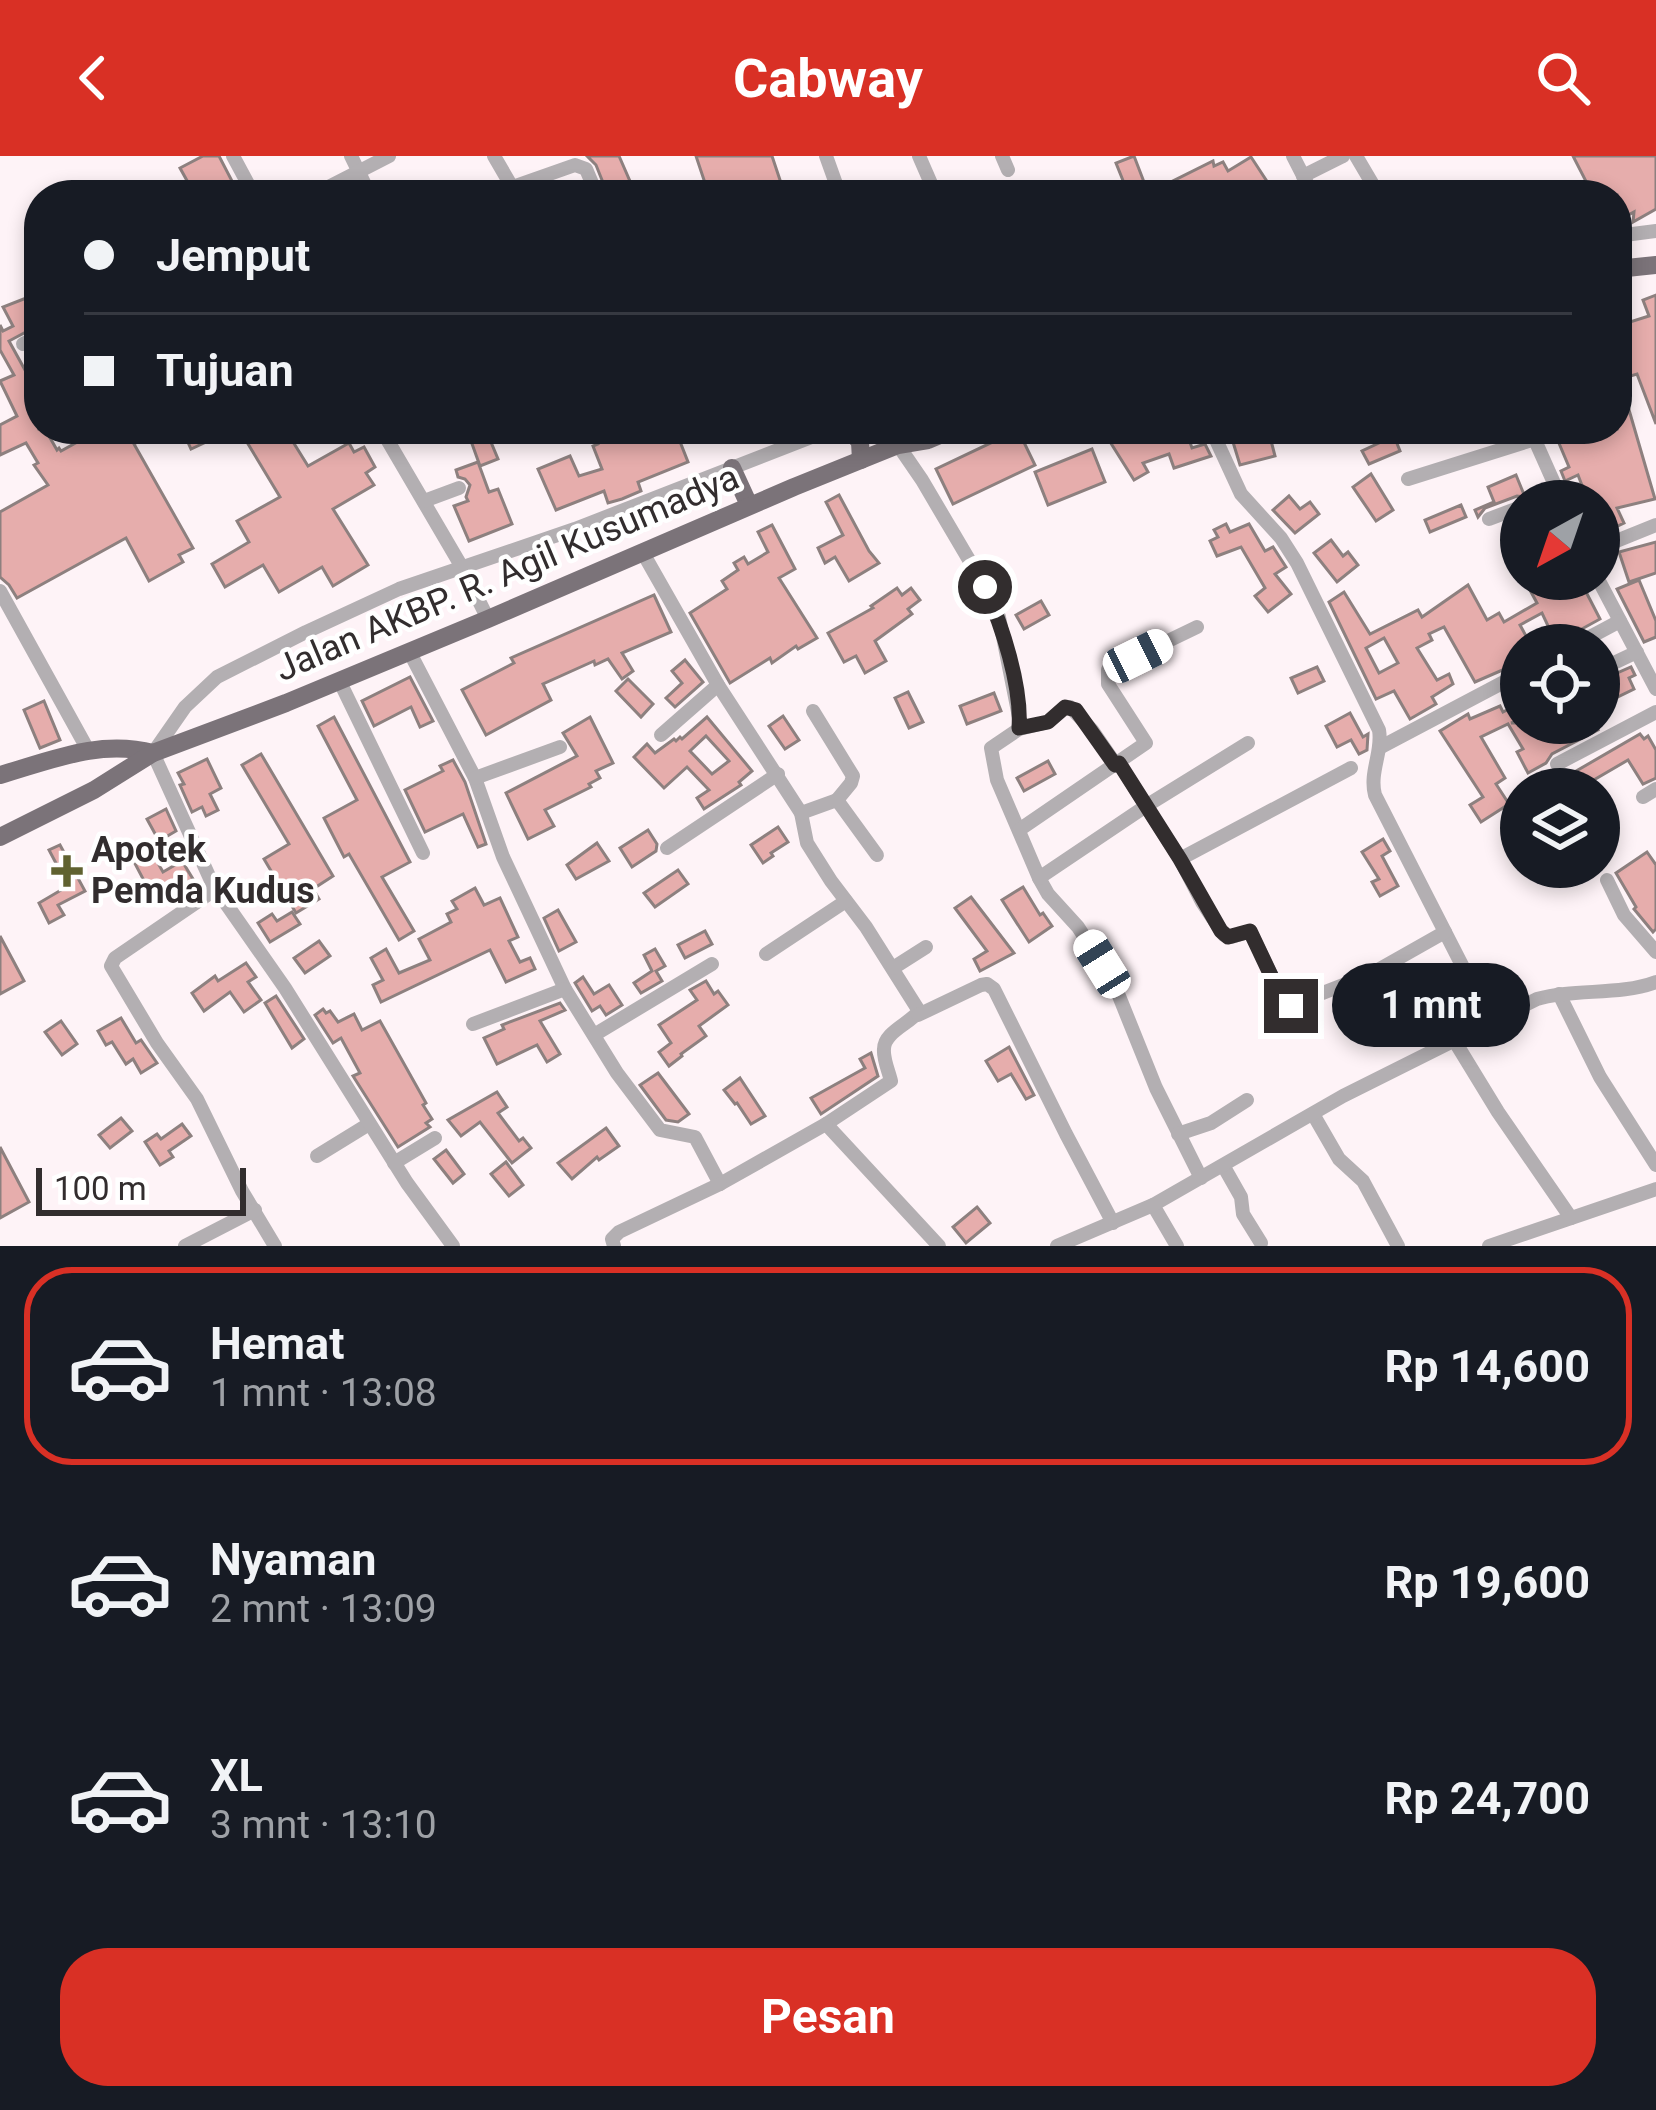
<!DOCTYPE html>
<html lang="id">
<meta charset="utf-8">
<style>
body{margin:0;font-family:Roboto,sans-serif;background:#20242c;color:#f1f3f6;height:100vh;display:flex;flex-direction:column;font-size:45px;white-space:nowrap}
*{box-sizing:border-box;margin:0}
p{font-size:39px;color:#9ea1a6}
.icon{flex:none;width:66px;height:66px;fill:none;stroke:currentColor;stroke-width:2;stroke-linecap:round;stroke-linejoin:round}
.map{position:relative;height:1090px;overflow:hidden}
.side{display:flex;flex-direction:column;background:#171b24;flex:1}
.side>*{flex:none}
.guide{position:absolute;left:24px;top:24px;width:1608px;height:264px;border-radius:48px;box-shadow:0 6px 18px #0003;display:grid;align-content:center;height:264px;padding:0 60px;background:#171b24}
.needle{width:78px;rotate:220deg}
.controls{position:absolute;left:1500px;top:324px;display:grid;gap:24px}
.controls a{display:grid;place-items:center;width:120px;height:120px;border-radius:50%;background:#171b24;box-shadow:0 6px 18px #0003;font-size:60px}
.scale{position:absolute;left:36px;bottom:30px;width:210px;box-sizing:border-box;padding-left:12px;border:6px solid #322d2e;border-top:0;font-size:33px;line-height:42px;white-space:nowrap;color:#322d2e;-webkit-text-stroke:9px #fff;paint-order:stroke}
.end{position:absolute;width:54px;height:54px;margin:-27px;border:15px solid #322d2e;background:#fff;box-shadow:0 0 0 6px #fff}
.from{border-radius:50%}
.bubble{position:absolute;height:84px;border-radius:42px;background:#171b24;box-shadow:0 6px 18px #0003;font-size:39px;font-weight:700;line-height:84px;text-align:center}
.car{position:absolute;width:36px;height:72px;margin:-36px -18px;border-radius:15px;box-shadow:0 0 9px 3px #0007;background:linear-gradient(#fff 24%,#345 0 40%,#fff 0 76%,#345 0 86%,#fff 0)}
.guide b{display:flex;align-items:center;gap:42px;height:114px;font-size:45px}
.guide b+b{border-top:3px solid #363941}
.guide i{width:30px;height:30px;background:#f1f3f6}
ul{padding:21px 0 0;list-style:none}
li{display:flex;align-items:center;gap:36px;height:198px;margin:0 24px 18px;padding:0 36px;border:6px solid transparent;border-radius:48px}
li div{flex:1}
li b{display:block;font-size:45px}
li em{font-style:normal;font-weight:700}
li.active{border-color:#d93025}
li>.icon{width:108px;height:108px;stroke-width:1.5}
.cta{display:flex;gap:24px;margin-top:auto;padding:24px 60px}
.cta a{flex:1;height:138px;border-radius:48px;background:#d93025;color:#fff;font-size:48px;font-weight:700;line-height:138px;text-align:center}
header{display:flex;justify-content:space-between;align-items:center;height:156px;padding:0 60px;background:#d93025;color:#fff;font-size:54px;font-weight:700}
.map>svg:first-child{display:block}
.building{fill:#e6adac;stroke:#8d807f;stroke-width:3;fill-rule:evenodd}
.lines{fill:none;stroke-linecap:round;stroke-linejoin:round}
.minor{stroke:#b3afb2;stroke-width:14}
.major{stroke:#7b7379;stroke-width:18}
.route{stroke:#322d2e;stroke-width:15}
.poi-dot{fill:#606230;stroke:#fff;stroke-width:4.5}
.labels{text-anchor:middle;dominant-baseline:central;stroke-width:9;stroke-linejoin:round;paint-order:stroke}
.street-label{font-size:36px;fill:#322d2e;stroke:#fff}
.poi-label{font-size:36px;font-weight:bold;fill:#322d2e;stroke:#fff;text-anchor:start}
</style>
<header><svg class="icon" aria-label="back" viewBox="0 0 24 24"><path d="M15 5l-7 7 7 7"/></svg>Cabway<svg class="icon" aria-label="search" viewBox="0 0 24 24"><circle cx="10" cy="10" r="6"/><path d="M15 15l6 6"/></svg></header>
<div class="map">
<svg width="1656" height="1090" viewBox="0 0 1656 1090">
<rect width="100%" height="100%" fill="#fef3f7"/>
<g class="building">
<path d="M203,0H219L232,25L205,39H195L180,12Z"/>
<path d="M587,0H619L636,39H608L596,9Z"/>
<path d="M696,0H772L785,39H709Z"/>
<path d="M1134,0L1144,26L1126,32L1116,7Z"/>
<path d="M1573,0H1656V53L1633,66L1634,56L1617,65V39H1593Z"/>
<path d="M1251,1L1276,39H1173L1167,28L1213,5L1214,10L1223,6L1228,15Z"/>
<path d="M39,137V169L9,185L25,214L39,207V235L27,240L39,262V273H45L57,294L59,292L61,295L101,273H160L134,288L193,392L179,399L183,406L149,425L126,382L17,442L9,429L0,421V356L48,329L34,309L38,307L26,287L0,299V269L17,260L0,225L14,219L0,194V169L3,175L13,170L3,151Z"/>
<path d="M1656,139V268L1637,218L1620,223L1655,343L1617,352L1624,367L1607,375L1599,359V345H1588L1578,319L1565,325L1561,315L1569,311L1553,273H1580L1583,280L1600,273H1617V170L1649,160L1643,144Z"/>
<path d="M182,273H234L191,293Z"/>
<path d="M239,273H285L308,310L349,287L354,296L364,291L375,311L366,317L374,329L333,353L368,409L333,430L322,411L279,436L263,409L225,431L212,408L249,386L237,365L280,341Z"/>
<path d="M593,273H675L688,306L638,326L641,335L622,343L608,347L604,335L556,354L538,313L570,300L579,320L602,313L593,290L598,288Z"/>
<path d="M1102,273H1118L1125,286L1156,273H1172L1176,282L1187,278L1192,292L1205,288L1211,300L1174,312L1169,298L1143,307L1148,316L1134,324Z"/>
<path d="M1229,273H1268L1275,300L1240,309Z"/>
<path d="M1018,274L1035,309L953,348L936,313Z"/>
<path d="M488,279L498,303L480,310L471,285Z"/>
<path d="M1394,280L1400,295L1369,308L1362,295Z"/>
<path d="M1092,293L1105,326L1048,349L1035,316Z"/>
<path d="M478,306L489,336L498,333L512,368L469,385L454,350L468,345L466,341L470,329L465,323L458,321L456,314Z"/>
<path d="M1371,318L1393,354L1376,365L1353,331Z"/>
<path d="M1516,319L1525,341L1517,340L1485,352L1478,361L1475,354L1494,346L1488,331Z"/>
<path d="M839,339L869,395L879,407L849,425L835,401L825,407L818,392L843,379L826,346Z"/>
<path d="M1289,340L1300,353L1310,346L1319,358L1295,377L1273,354Z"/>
<path d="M1461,349L1466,361L1430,376L1425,364Z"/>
<path d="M1226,368L1230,376L1249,368L1265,395L1273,391L1286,411L1275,418L1291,438L1268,456L1255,440L1265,432L1241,391L1217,400L1210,385L1218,381L1214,374Z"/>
<path d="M772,369L795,413L779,422L817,482L798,493L796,490L772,507L770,502L730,527L690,457L727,433L722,425L738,414L734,407L744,401L748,408L768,396L758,376Z"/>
<path d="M1331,384L1343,400L1348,396L1358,409L1337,426L1314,397Z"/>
<path d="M1656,386V417L1629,426L1619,396Z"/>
<path d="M1524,423H1571L1576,434L1583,430L1600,463L1569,480L1564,489H1557L1542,457L1520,469L1531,489H1521V506L1475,526L1444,471L1429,478L1432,484L1417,492L1437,524L1449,518L1453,528L1432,541L1436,548L1410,563L1394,535L1376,543L1329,446L1344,436L1370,478L1418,454L1422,461L1468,429L1487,464L1499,457L1504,466L1537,447ZM1384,482L1398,507L1379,517L1366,492Z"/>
<path d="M1639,424L1656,465V481L1644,486L1617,433Z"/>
<path d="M897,432L902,439L911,432L920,444L908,453L912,458L875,485L886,505L865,517L856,500L844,506L828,477L873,452L871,450Z"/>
<path d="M654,439L671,476L622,497L633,515L622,523L608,503L595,509L594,505L543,528L551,544L486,579L462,534L514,507L511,502Z"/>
<path d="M1041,445L1049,459L1024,473L1016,459Z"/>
<path d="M685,504L703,526L675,551L666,542L682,527L672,515Z"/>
<path d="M1317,511L1324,525L1298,537L1291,522Z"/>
<path d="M1631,511L1635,519L1629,522L1634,533L1599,550V525Z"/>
<path d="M410,521L433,565L420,571L411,551L374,570L362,545Z"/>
<path d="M628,523L653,548L641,561L616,535Z"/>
<path d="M908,536L923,566L909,572L895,542Z"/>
<path d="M994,537L1001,555L967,568L960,550Z"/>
<path d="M44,545L60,584L40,592L24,554Z"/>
<path d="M1500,550L1503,556L1511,552L1517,565L1511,567H1594L1598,574L1552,598L1546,607L1528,617L1517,596L1523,593L1508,568L1481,581L1505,622L1496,628L1509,648L1481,666L1470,649L1483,641L1440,575L1468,558L1470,563Z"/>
<path d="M1350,557L1363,581L1368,578L1367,594L1359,598L1351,584L1337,591L1326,570Z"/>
<path d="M783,560L799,584L785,593L769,570Z"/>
<path d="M334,561L410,706L382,721L414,775L399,784L349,698L344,701L324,662L357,644L318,570Z"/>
<path d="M590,561L613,607L596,615L600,622L589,628L591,631L545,654L554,670L528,683L506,637L577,600L563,577Z"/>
<path d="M707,561L752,615L739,626L741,629L704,653L697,642L709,634L687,611L664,632L634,601L647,588L655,597L674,583L676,585L680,581L682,583ZM706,580L729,605L712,618L690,595Z"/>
<path d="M1640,578L1644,583L1648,580L1656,594V622L1643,628L1628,604L1580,632L1571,618Z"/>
<path d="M261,598L333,720L313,733L319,743L296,757L264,703L289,688L242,609Z"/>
<path d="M207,603L221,632L210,638L218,654L206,660L202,651L192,656L180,629L184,628L178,617Z"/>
<path d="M453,604L465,626L486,688L478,691L463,658L425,676L405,634L443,615L440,610Z"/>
<path d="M1048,605L1055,618L1024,635L1017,622Z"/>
<path d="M166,653L176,675L159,685L147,663Z"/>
<path d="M778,671L788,686L771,697L773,700L763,707L751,689Z"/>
<path d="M648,674L657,688L656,695L632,711L620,692Z"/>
<path d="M1383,683L1390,695L1382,700L1398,730L1380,740L1372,726L1379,723L1362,696Z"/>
<path d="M597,687L609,705L576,723L567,709Z"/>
<path d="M60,689L85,735L58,749L64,759L49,767L39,747L68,730L49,694Z"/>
<path d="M150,693L163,716L182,705L193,723L181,730L177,723L151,738L132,702Z"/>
<path d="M1647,696L1656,709V773L1653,776L1634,753L1636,751L1616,717Z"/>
<path d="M678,714L688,728L655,751L644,737Z"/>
<path d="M1023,731L1040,759L1043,757L1052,770L1029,786L1002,744Z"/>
<path d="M475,732L484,749L500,742L518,781L509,785L520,806L530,802L535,813L506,826L490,794L381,846L373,829L383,824L371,802L386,793L399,817L430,804L419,783L451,766L447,758L457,753L452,745Z"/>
<path d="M971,741L1014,797L980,815L974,803L987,795L955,752Z"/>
<path d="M558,754L576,786L559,795L544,762Z"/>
<path d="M292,756L300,768L270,786L258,767L272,758L277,765Z"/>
<path d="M705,775L712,788L685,802L678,789Z"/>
<path d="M0,780L24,825L0,838Z"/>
<path d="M319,785L330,800L305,817L294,802Z"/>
<path d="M655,793L665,810L656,815L662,825L641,837L634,827L652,815L644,799Z"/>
<path d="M246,807L256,821L248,826L261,844L244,856L230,836L204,855L192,837L215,820L218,825Z"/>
<path d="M583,821L594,838L609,829L622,849L606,859L600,850L592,855L575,827Z"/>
<path d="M706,825L714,838L718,835L728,849L699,870L706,880L681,898L682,900L669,910L659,896L671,887L659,869L697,844L690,834Z"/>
<path d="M276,840L304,883L292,892L265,847Z"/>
<path d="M560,847L565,854L540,865L560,898L547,906L537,889L497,908L484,882L504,873L502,869Z"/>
<path d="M323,853L326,857L330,855L338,866L354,858L362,874L380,865L426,947L423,949L432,963L426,967L430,971L398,991L353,920L360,917L341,882L333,887L315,859Z"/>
<path d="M121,862L136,887L141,884L157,907L141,917L133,903L126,908L112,886L106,889L98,875Z"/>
<path d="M61,865L77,888L62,899L45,876Z"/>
<path d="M1009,891L1034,939L1026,943L1011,918L998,925L986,905Z"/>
<path d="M871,897L878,920L821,958L811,942L865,912L860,903Z"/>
<path d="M658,917L689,958L678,966L666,964L640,929Z"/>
<path d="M740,922L765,960L751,968L737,947L735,948L724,934Z"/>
<path d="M497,936L507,951L498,957L519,985L523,982L531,992L512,1007L480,966L461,980L448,964Z"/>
<path d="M121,962L132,975L110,992L99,979Z"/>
<path d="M182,968L191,980L169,995L173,1001L160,1009L145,986L157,978L161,983Z"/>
<path d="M606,972L619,990L599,1004L597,1001L572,1023L558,1007Z"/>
<path d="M0,991L29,1046L0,1062Z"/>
<path d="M446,994L464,1018L453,1027L434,1003Z"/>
<path d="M506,1006L523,1029L509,1040L491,1018Z"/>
<path d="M977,1051L990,1067L966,1087L953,1071Z"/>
</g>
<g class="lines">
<g class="minor">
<path d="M233,0L254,39"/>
<path d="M351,0L370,39"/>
<path d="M494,0L512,31"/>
<path d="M826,0L840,39"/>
<path d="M919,0L936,39"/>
<path d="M1002,0L1008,14"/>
<path d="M1293,0L1313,39"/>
<path d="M1356,0L1379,39"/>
<path d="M1303,20L1343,0"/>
<path d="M313,39L389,0"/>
<path d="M490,39L575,9L586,13L597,39"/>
<path d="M1617,80L1656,75"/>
<path d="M23,188L39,180"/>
<path d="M381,273L463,413L488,463"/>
<path d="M1211,273L1241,338L1281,382L1297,407L1379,574C1383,596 1369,616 1375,639L1491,866"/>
<path d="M1530,273L1562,345"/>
<path d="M1367,279L1380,273"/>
<path d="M898,289L922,324L985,431L999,461L1020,566L1019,573L991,592L997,624L1039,722L1048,738L1078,771L1102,808L1119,840L1156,932L1201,1022"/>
<path d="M1408,323L1535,283"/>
<path d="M424,345L459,332"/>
<path d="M1535,345L1558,336"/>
<path d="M1489,363L1521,351"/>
<path d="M1599,392L1656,369"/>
<path d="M643,397L718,529L801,657L807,687L831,725L866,771L919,855C911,867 884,876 884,893C883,903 889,916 891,925L826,968L939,1090"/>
<path d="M1598,423L1656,533"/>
<path d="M0,435L88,594"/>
<path d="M1575,489L1620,465"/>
<path d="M409,495L475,622L503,701L565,833L617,917L660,974L695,981L720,1028L826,968"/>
<path d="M1599,514L1637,496"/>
<path d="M339,524L423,697"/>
<path d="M813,555L853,620L851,627L837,644"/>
<path d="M1019,573L1048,566L1065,552L1070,551L1092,574L1116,609"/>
<path d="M661,579L718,529"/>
<path d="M1248,587L1146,650L1180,703L1351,612"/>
<path d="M1379,592L1521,517"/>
<path d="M1557,608L1656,556"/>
<path d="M475,622L560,591"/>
<path d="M1643,641L1656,633"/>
<path d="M801,657L837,644L877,699"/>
<path d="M1019,674L1146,587L1108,528V514L1197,471"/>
<path d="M667,692L778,618"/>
<path d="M1180,703L1202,746L1224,779L1231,781L1250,775L1284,845L1289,850L1369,819L1445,776"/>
<path d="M1039,722L1146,650L1119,607"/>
<path d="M1607,724L1624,759L1656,796"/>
<path d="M216,733L115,802L111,810L157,887L197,943L242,1035L275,1090"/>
<path d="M766,798L846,745"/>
<path d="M893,812L926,791"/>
<path d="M1559,838L1600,921L1656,1009"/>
<path d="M918,859L981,829L987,828L994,833L1066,978L1113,1067"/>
<path d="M473,868L565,833"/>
<path d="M594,879L712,808"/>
<path d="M1454,884L1498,956L1571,1062"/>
<path d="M1313,958L1339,1003L1363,1025L1398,1090"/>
<path d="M1178,978L1211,967L1247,944"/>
<path d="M317,1000L369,968"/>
<path d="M394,1007L435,982"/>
<path d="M1224,1011L1241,1041L1243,1058L1261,1087"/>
<path d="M1153,1049L1177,1090"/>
<path d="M185,1090L255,1054"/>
<path d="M453,1090L407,1027L285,832L213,729L153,597L185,551L217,521L306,476L399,433L575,373L832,273"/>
<path d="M614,1090L612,1083L619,1076L720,1028"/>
<path d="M1057,1090L1153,1049L1343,940L1537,843C1576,832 1619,840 1656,826"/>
<path d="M1489,1090L1656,1033"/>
</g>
<g class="major">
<path d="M1617,113L1656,109"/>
<path d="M849,273L860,286L861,304"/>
<path d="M732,312L749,349"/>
<path d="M0,619C52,604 100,583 153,597"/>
<path d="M0,681L94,634L153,597L286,547L488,463L794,331L898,289L928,284L954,273"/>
</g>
</g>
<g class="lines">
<path class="route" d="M985,431C1002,470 1022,530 1019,572L1048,566L1065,551L1076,554L1115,609L1119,607L1180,703L1221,775L1228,781L1250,775L1283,845L1291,850"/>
</g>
<path class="poi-dot" d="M61 697h12v12h12v12h-12v12h-12v-12h-12v-12h12z"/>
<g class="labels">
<g class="street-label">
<text transform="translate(507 417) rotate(-23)">Jalan AKBP. R. Agil Kusumadya</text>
</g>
<g class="poi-label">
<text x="91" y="694">Apotek<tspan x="91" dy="41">Pemda Kudus</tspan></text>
</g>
</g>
</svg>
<div class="controls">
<a><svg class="needle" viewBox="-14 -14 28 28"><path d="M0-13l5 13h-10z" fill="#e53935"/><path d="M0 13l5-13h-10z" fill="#9ea1a6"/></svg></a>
<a><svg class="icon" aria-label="locate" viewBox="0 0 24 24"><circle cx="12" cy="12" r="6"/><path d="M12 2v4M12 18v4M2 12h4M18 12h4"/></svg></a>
<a><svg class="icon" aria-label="layers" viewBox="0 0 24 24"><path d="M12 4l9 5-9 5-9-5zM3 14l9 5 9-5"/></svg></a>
</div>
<div class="scale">100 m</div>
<i class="end from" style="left:985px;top:431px"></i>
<i class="end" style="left:1291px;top:850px"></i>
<div class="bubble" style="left:1332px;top:807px;width:198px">1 mnt</div>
<i class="car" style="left:1138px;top:500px;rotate:64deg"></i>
<i class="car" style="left:1102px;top:808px;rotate:328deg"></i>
<div class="guide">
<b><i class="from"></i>Jemput</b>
<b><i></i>Tujuan</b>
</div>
</div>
<section class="side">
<ul>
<li class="active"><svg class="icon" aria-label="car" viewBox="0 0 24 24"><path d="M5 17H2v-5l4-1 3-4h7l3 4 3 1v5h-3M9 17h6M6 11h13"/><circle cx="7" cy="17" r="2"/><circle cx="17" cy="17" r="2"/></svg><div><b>Hemat</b><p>1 mnt · 13:08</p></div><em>Rp 14,600</em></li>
<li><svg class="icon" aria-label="car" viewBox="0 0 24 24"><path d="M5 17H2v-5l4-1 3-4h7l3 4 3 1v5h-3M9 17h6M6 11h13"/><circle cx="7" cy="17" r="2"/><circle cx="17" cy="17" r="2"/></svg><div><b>Nyaman</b><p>2 mnt · 13:09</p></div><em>Rp 19,600</em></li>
<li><svg class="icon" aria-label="car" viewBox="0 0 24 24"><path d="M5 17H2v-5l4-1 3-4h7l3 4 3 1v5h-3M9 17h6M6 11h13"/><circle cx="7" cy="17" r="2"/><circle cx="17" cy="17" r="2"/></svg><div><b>XL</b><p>3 mnt · 13:10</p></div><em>Rp 24,700</em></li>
</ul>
<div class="cta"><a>Pesan</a></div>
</section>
